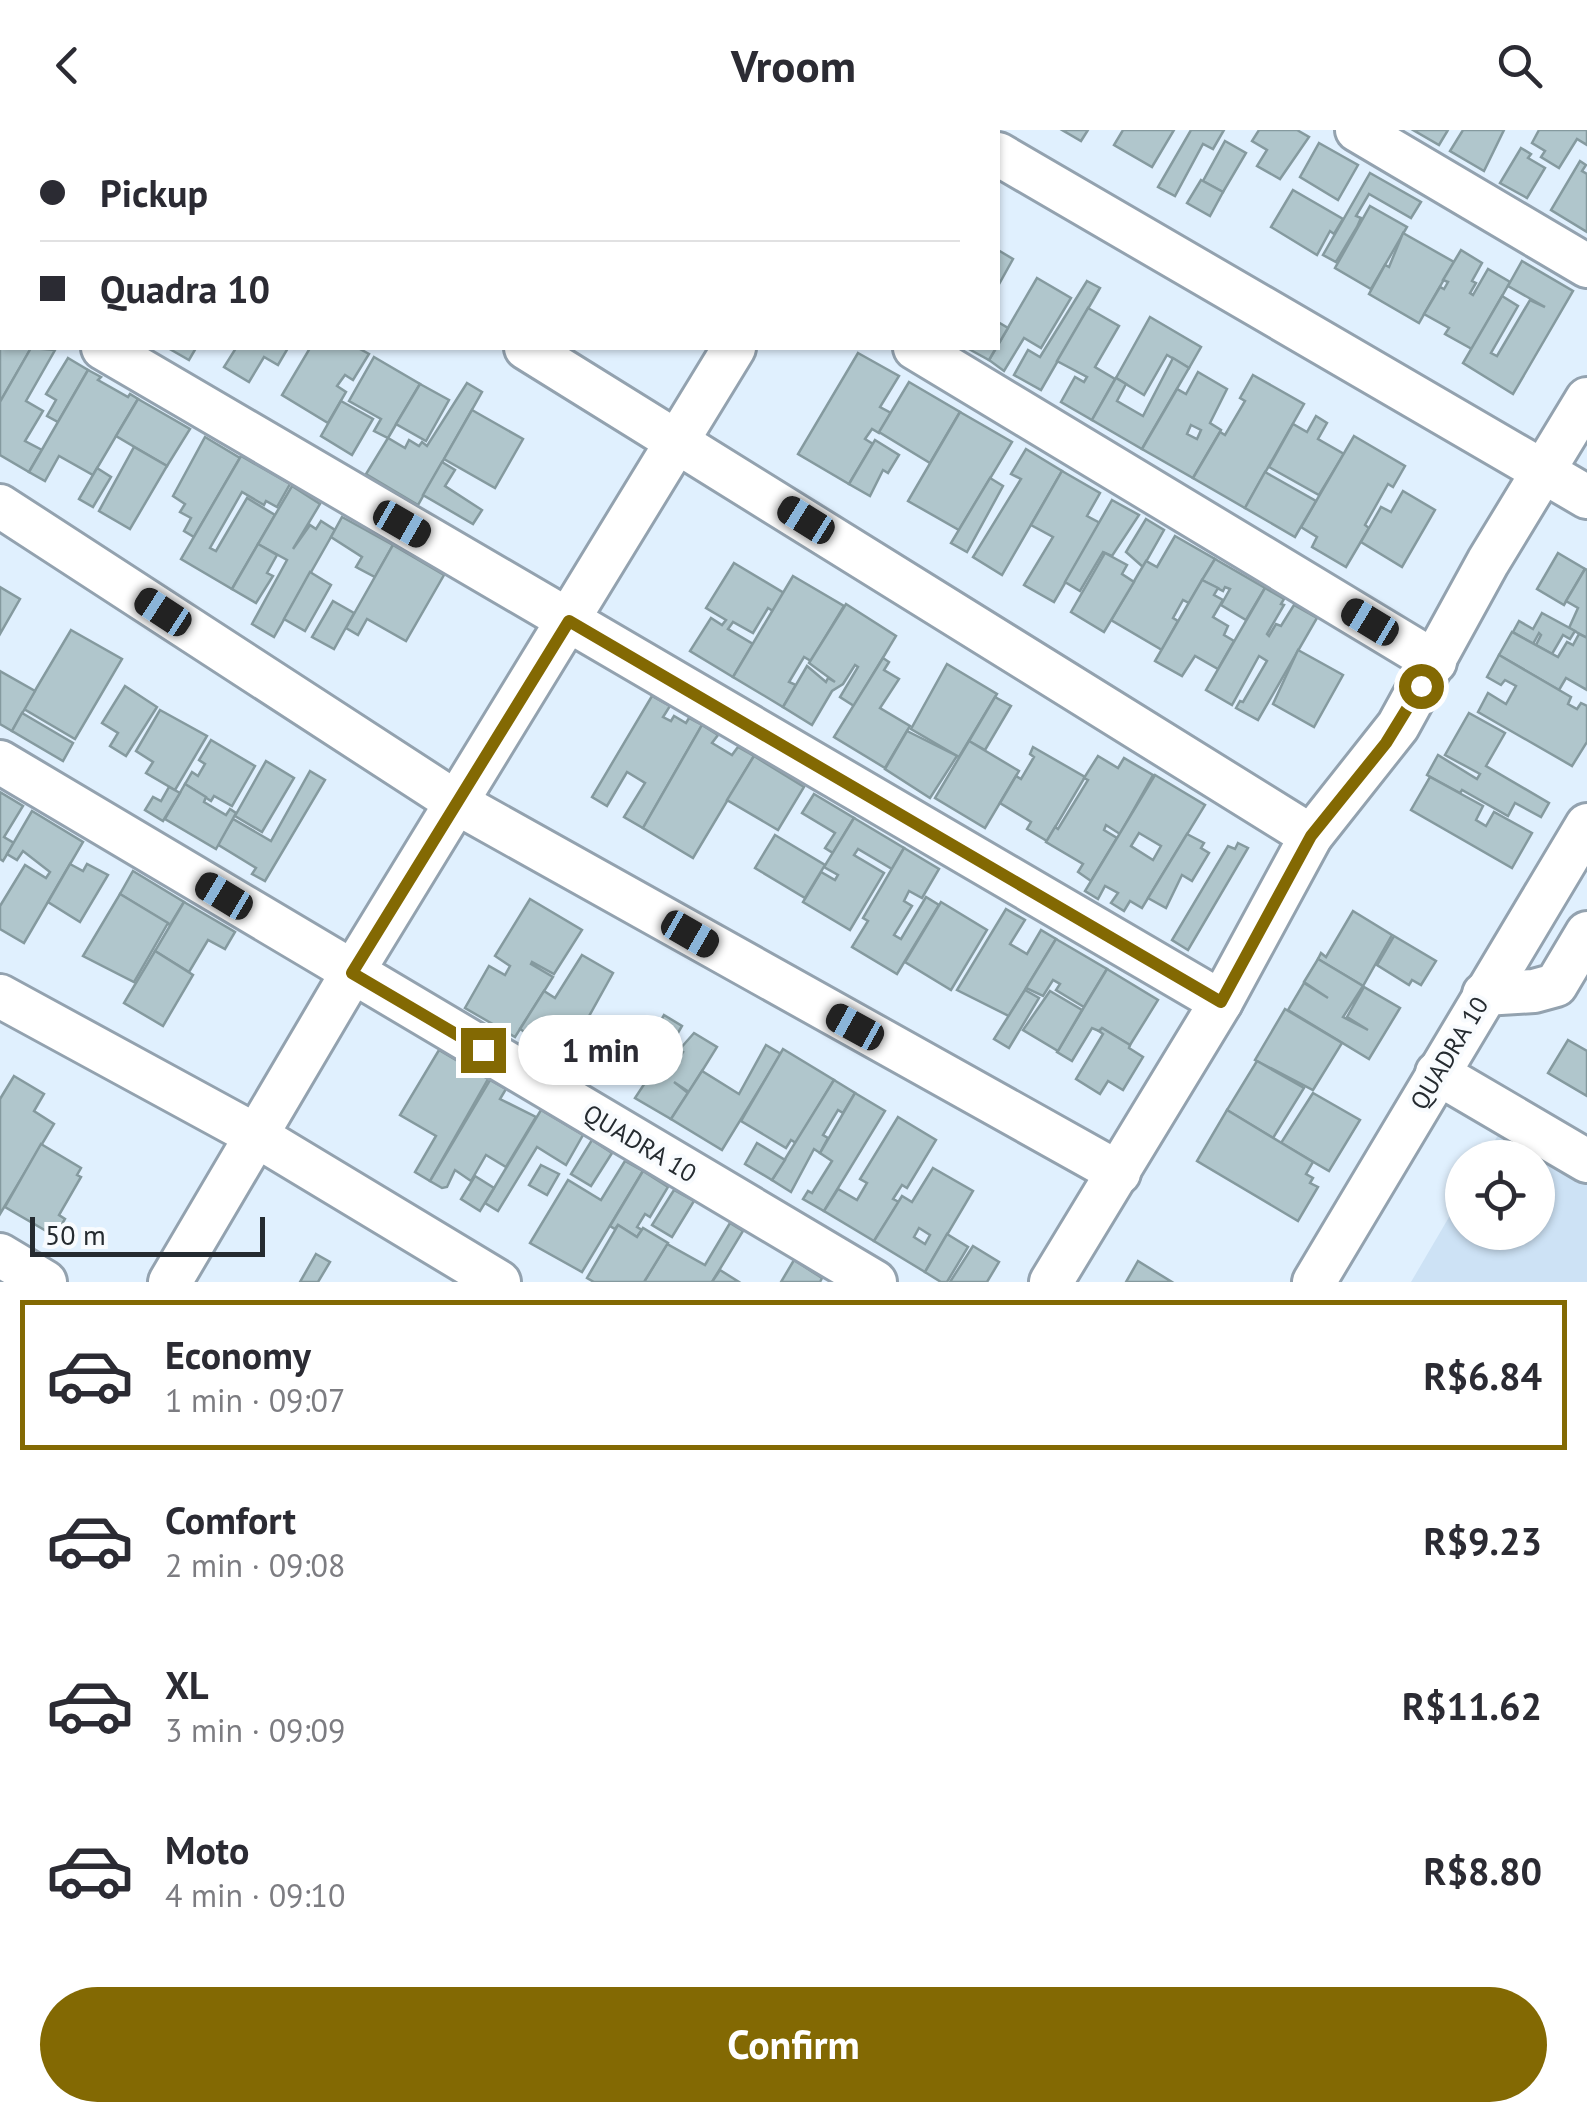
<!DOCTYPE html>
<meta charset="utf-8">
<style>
body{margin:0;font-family:"PT Sans",sans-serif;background:#f2f2f3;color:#2b2b33;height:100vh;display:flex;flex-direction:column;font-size:38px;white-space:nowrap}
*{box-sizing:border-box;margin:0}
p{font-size:32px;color:#7c7c81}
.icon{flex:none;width:55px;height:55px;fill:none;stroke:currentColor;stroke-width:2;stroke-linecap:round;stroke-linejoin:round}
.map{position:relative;height:1152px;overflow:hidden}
.details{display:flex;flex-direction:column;background:#fff;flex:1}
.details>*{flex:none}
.banner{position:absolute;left:0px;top:0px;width:1000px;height:220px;box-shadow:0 2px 8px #0004;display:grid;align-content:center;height:220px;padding:0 40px;background:#fff}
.buttons{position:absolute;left:1445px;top:1010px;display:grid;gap:20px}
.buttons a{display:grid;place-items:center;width:110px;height:110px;border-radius:50%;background:#fff;box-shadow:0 2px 8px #0004;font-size:50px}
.scale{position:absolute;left:30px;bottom:25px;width:235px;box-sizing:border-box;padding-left:10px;border:5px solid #252b30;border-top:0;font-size:28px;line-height:35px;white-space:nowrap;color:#252b30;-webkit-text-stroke:8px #f8fbfe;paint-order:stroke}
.end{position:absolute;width:45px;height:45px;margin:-22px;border:12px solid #836903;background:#fff;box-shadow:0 0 0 5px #fff}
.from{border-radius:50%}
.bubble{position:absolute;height:70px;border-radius:35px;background:#fff;box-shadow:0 2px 8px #0004;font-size:32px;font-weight:600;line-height:70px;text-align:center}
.car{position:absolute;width:30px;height:60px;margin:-30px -15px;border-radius:12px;box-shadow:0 0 8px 2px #0007;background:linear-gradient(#222 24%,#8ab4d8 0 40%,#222 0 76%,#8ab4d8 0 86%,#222 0)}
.banner b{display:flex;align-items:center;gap:35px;height:95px;font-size:38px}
.banner b+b{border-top:2px solid #e1e1e2}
.banner i{width:25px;height:25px;background:#2b2b33}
ul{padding:18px 0 0;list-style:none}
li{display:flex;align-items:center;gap:30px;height:150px;margin:0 20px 15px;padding:0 20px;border:5px solid transparent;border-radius:0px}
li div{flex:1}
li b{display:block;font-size:38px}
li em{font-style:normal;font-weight:600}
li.on{border-color:#836903}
li>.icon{width:90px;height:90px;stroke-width:1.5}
.action{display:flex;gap:20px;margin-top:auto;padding:20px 40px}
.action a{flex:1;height:115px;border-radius:60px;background:#836903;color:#fff;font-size:40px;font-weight:600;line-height:115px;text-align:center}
header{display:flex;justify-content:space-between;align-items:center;height:130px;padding:0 40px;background:#fff;font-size:45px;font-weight:600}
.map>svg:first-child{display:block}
.built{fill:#cde2f5}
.building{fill:#b0c6cc;stroke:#859a9f;stroke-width:2.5;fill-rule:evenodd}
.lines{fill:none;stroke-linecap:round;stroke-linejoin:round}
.minor-casing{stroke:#93a2af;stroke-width:48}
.minor{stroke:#fff;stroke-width:42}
.route{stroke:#836903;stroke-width:12}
.labels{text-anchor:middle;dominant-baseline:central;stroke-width:8;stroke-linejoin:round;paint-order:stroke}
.street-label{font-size:25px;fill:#252b30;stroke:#f8fbfe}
</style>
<header><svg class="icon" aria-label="back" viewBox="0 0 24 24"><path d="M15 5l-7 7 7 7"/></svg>Vroom<svg class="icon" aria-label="search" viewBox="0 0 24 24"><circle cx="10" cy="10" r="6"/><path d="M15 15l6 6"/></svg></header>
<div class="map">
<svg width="1587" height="1152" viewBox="0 0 1587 1152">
<rect width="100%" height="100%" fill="#e0f0fe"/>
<path class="built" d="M1501,1000L1587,1050V1152H1411L1462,1065V1102H1538V1028L1485,1027Z"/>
<g class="building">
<path d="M294,0H364L293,2Z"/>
<path d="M638,0H685L689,2H636Z"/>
<path d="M1062,0H1088L1081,11Z"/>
<path d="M1123,0H1174L1152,37L1114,15Z"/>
<path d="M1191,0H1224L1213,19L1203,14L1175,66L1158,57Z"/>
<path d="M1259,0H1297L1309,7L1280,49L1257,36L1267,20L1252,11Z"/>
<path d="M1413,0H1448L1439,15Z"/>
<path d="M1463,0H1504L1484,41L1450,21Z"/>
<path d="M1539,0H1587V15L1577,9L1559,38L1541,27L1545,21L1532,13Z"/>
<path d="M1225,11L1246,23L1223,62L1203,51Z"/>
<path d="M1319,13L1358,35L1338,70L1300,47Z"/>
<path d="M1521,18L1531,24L1528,28L1545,38L1527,68L1500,53Z"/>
<path d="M1580,31L1586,35L1582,41L1587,44V102L1551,80Z"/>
<path d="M1370,43L1421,72L1411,88L1369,64L1356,86L1361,88L1357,97L1336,132L1323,125Z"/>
<path d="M1201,50L1223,62L1210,86L1187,73Z"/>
<path d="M1293,60L1343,89L1334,104L1330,101L1317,125L1271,97Z"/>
<path d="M1370,76L1407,97L1371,159L1335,138Z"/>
<path d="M1403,103L1454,132L1419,193L1369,164L1385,135L1389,137Z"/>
<path d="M998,120L1013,129L998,156Z"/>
<path d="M1461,120L1482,133L1472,151L1476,153L1470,163L1473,165L1488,139L1510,152L1472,219L1445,204L1449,198L1424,184L1440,157L1444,159L1448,152L1443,150Z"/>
<path d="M1522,131L1573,161L1513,264L1463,233L1502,166L1518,176L1491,223L1497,226L1530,170L1545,177L1508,156Z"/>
<path d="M1037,148L1071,168L1041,218L1024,208L1004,241L989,230Z"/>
<path d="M1087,151L1100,158L1041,260L1014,245L1028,220L1040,227Z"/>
<path d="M1088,178L1119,196L1095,237L1115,249L1092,290L1061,272L1075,247L1084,252L1087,247L1057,231Z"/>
<path d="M1150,187L1201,217L1189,238L1167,225L1144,265L1116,248Z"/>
<path d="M0,192L2,218H31L0,272Z"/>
<path d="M998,192L1008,198L998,215Z"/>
<path d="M31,218L55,220L26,271L43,281L25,311L42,320L29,342L0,325V272Z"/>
<path d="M168,218H196L189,230Z"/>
<path d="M236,218H288L278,235L264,227L249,252L224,237Z"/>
<path d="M310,218H358L369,224L353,250L345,245L337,256L346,262L328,293L282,265Z"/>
<path d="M967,218H996L989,230Z"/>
<path d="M858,223L899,246L880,277L891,283L879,303L872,299L865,309L873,314L849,354L798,324Z"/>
<path d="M374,227L420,254L388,308L374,301L381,289L349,271Z"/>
<path d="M68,228L88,240L58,292L47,286L56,270L46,264Z"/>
<path d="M1173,228L1189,238L1142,319L1092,290L1116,248L1126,254L1117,271L1143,286Z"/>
<path d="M88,240L101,247L98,250L128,267L130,264L138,269L93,345L59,326L45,351L29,342Z"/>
<path d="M1198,242L1227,259L1210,293L1221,300L1220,302L1193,348L1142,319L1177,259L1186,264ZM1191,295L1201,300L1197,309L1187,304Z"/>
<path d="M1253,245L1304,274L1245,378L1193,348L1220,302L1225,305L1245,271L1240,268Z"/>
<path d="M909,252L960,282L930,333L879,302Z"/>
<path d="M467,253L482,262L418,375L366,344L388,308L405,318L409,310L419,316L422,312L427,316Z"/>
<path d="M420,254L449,270L426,311L396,294Z"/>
<path d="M138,269L190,299L167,336L116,306Z"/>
<path d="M341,271L373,289L352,325L321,306Z"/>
<path d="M472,280L523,309L495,358L444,329Z"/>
<path d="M960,282L1012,312L959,400L908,371Z"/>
<path d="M1316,286L1327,293L1318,309L1344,324L1319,365L1269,337L1293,294L1307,302Z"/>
<path d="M1354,306L1405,336L1393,357L1388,354L1365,395L1369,398L1346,437L1312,417L1317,407L1301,397Z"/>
<path d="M205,307L240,328L194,407L184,401L191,388L180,382L185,374L173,366Z"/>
<path d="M875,310L899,325L888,343L883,340L870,366L849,354Z"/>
<path d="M134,317L167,336L130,399L99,381Z"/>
<path d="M1026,319L1062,341L1002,445L973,427L1021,349L1011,344Z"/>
<path d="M241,326L290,354L277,377L266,371L264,375L242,362L210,418L216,421L247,368L275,385L232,459L181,429Z"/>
<path d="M442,332L455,340L445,356L482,380L473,394L423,365Z"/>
<path d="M97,338L111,347L93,377L79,369Z"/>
<path d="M1062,341L1100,363L1087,386L1100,393L1054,472L1024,455L1053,407L1031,395Z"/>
<path d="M1265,342L1316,371L1295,407L1245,378Z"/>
<path d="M990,348L1003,356L967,422L951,413Z"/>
<path d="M292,356L320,374L293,419L310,395L316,399L321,391L335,400L274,507L252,494L287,430L258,414Z"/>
<path d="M1403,361L1435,380L1402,437L1361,412L1381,377L1391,382Z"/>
<path d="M1112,370L1139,385L1112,426L1103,422L1080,461L1065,452Z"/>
<path d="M342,387L393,415L375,447L356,437L362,427L331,407Z"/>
<path d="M1146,389L1164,400L1143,437L1126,422Z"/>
<path d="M1175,406L1215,429L1189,473L1183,470L1173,488L1178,491L1162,520L1111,490L1146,431L1157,437Z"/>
<path d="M258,414L277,425L267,443L273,446L256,473L232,459Z"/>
<path d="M393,415L444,445L406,511L367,489L358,505L346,498Z"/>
<path d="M1105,423L1127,435L1122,444L1134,452L1104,502L1071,482Z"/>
<path d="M1558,423L1585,439L1564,475L1537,459Z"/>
<path d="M1215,429L1265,458L1246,490L1221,475L1230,459L1225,457L1223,461L1202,450Z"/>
<path d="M734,433L784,463L773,481L768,478L753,503L733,492L728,499L753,514L733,547L690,521L711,488L722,495L726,490L706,478Z"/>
<path d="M1585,439L1587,440V508L1569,498L1578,478L1566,471Z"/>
<path d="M310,442L331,455L305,501L284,489Z"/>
<path d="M793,446L844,476L811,531L804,527L789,552L796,555L783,577L733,547Z"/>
<path d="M1202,450L1218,458L1214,465L1223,470L1213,487L1228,496L1224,505L1234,511L1218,539L1195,526L1182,546L1155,531Z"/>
<path d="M0,457L20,469L0,504Z"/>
<path d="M1265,458L1284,469L1281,474L1284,475L1267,504L1269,506L1276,494L1281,496L1294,475L1317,488L1258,590L1236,578L1240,571L1243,572L1267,531L1259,526L1232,575L1206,560Z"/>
<path d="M333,471L354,483L334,519L312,507Z"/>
<path d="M846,474L896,506L854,576L840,567L858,537L855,535L843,554L832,561L812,595L783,577L807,536L826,552L828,548L835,552L809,533Z"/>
<path d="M1542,483L1575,501L1570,509L1563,505L1552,524L1536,515L1541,505L1539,503L1533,514L1513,502L1519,491L1533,499Z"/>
<path d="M71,500L122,529L75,609L24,579Z"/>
<path d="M1512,502L1558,527L1567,512L1573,515L1579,504L1587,508V560L1566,548L1559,560L1499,525Z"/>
<path d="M1298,520L1343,545L1314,597L1273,574Z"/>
<path d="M1499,525L1571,567L1568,574L1577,579L1581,573L1587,576V612L1572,636L1478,582L1488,563L1506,574L1516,556L1505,550L1501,555L1487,547Z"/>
<path d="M883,528L889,532L884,540L899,549L880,578L910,596L885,638L834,607Z"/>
<path d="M947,534L997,564L959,627L911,599Z"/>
<path d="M0,541L35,561L12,601L0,594Z"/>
<path d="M125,556L157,577L126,626L110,616L118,603L102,593Z"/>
<path d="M652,566L670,576L663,587L671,591L674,586L686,593L689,588L702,595L643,698L624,687L645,653L627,642L607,676L592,667Z"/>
<path d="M995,567L1011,576L985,620L969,611Z"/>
<path d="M160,580L207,606L175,660L146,643L153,632L136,621Z"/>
<path d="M22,583L73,613L63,631L12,601Z"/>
<path d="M1469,583L1505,603L1486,636L1549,673L1541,687L1515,673L1508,686L1462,660L1460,663L1427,645L1438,625L1477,649L1480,644L1445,625Z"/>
<path d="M702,595L718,605L712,613L732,625L738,617L754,626L693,728L643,698Z"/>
<path d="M907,601L957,626L930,668L885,639Z"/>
<path d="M211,610L255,636L232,676L214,666L211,671L185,654L192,642L198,646L205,634L199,630Z"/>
<path d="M969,611L1019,641L985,698L935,668Z"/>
<path d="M1033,617L1085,647L1047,711L1027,699L1031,692L1000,673L1016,646L1021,649L1034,627L1030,624Z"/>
<path d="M754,626L804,657L778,700L727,670Z"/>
<path d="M1098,626L1118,638L1124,628L1153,645L1120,704L1106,695L1104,700L1117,708L1091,751L1078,742L1083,734L1046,712L1055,697L1058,699L1088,650L1084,648Z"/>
<path d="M266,631L294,648L262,702L235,686Z"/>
<path d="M310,641L325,650L265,751L252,744L256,738L217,714L233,689L271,711Z"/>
<path d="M1155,645L1205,675L1142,778L1130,771L1124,781L1111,773L1118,763L1105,756L1098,769L1085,761ZM1139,703L1161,716L1153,730L1131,716Z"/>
<path d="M1430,647L1483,676L1476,690L1486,696L1494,682L1532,703L1512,738L1411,680Z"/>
<path d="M185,654L206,667L204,672L226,685L230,679L236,683L216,719L165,689Z"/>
<path d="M169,657L180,663L163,691L145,680L153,667L161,671Z"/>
<path d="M0,662L23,676L4,707L14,713L3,731L0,729Z"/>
<path d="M814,664L854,688L833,723L825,718L835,703L802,683Z"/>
<path d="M32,681L83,712L24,813L0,799V776L25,735L46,748L50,742L23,721L17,730L7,724Z"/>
<path d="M854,688L904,718L892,739L858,719L854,725L884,743L850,800L803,772L821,742L835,750L838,745L824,737Z"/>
<path d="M1187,704L1204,713L1201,718L1209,723L1192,751L1182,745L1166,778L1148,768Z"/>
<path d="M775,705L825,735L805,768L755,738Z"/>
<path d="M1238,713L1248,718L1188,820L1172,810L1228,716L1235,719Z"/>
<path d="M904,718L939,739L922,768L909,761L904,771L912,776L894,805L901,809L926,767L939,775L897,844L852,817L868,791L863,788Z"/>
<path d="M70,734L83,741L87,734L108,745L80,792L48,772Z"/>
<path d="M133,741L184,772L170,795L120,764Z"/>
<path d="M120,764L168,793L134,852L83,826Z"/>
<path d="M530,769L582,800L554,844L532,832L531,834L553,847L515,907L465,878L489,836L505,845L510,836L495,826Z"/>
<path d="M184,772L235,802L225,819L208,810L189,842L155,821Z"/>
<path d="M941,772L987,800L951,860L905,832Z"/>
<path d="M1006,779L1025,790L1010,814L1027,824L1041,800L1056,809L1009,886L957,860Z"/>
<path d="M1353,781L1392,805L1363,856L1318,829L1321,823L1326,827Z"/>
<path d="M1394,806L1436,831L1421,855L1412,850L1409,855L1377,835Z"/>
<path d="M1056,809L1107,839L1084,877L1056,860L1060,854L1053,850L1043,866L1026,858Z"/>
<path d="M155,821L193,845L163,896L124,873Z"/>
<path d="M582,825L613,843L583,897L588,901L570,932L520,899L544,861L555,868Z"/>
<path d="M1318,829L1363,856L1343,887L1368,900L1347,887L1364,857L1400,878L1369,929L1288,880L1304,853L1328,868L1304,852Z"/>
<path d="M1107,839L1158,870L1130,915L1102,898L1099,901L1092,898L1072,931L1057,922Z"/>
<path d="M1025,860L1039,868L1009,918L994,909Z"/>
<path d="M1050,861L1082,880L1058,921L1023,900Z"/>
<path d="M1285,879L1342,913L1313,960L1255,930Z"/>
<path d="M664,885L682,896L671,915L665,911L659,923L646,916Z"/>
<path d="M1102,898L1130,915L1129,918L1143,927L1123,960L1108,951L1100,964L1076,949L1103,904L1099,901Z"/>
<path d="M694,903L717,917L689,962L674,952L688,963L671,989L635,968L664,924L677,932L683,922L679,920Z"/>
<path d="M1568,910L1587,921V966L1548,943Z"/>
<path d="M766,915L781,924L722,1020L671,989L702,941L739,964Z"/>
<path d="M783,919L834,950L796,1013L791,1010L786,1018L741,991Z"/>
<path d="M439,920L488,949L430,1051L415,1042L436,1006L400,985Z"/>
<path d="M1257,931L1304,958L1273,1008L1227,980Z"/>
<path d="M14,946L44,964L34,981L54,994L0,1084V969Z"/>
<path d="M490,950L506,959L500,969L536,987L506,1037L486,1025L471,1051L455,1040L447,1057L442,1058L430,1051Z"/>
<path d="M834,950L855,963L843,983L838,980L823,1005L828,1008L820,1023L814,1019L791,1062L772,1050Z"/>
<path d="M855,963L885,981L824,1081L803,1069L808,1061L812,1063L832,1031L820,1023Z"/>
<path d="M1313,963L1360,990L1329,1041L1281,1013Z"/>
<path d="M541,980L583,1005L566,1035L537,1017L498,1081L485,1073Z"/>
<path d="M1227,980L1313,1032L1306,1044L1313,1048L1310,1053L1318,1057L1298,1091L1197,1031Z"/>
<path d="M898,987L936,1010L907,1058L902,1055L893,1069L899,1072L874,1111L824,1081L838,1059L857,1070L867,1053L860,1049Z"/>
<path d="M592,1010L612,1023L591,1056L571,1044Z"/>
<path d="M757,1013L785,1030L772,1050L745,1034Z"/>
<path d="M41,1014L81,1038L77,1045L81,1047L59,1085L65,1089L55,1106L5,1077Z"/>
<path d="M625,1031L643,1041L582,1142L530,1113L568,1050L601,1070Z"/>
<path d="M541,1035L559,1044L547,1065L529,1055Z"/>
<path d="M933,1038L973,1061L925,1142L874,1111L902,1066L912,1072ZM919,1098L930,1105L925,1114L914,1107Z"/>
<path d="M643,1041L668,1057L650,1087L645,1084L637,1097L642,1100L637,1107L618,1095L615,1099L610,1096Z"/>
<path d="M475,1046L494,1058L480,1081L461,1069Z"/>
<path d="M674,1060L694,1071L672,1107L652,1095Z"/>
<path d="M730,1093L743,1101L712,1152H644L667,1114L705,1135Z"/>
<path d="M618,1095L637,1107L643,1098L668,1113L644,1152H594L587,1148Z"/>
<path d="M947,1104L968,1117L947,1152H941L925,1142Z"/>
<path d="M973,1116L999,1132L987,1152H950Z"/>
<path d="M316,1124L330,1132L318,1152H300Z"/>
<path d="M794,1130L822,1148L820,1152H781Z"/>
<path d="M1138,1131L1172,1152H1126Z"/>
<path d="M720,1140L739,1152H712Z"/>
</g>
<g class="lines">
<defs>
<g id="minor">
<path d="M167,0L171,2"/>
<path d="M553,0L557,2"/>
<path d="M957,0L962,2"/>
<path d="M1357,0L1587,136"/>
<path d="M859,2L861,0"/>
<path d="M998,24L1587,367"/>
<path d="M0,157L2,158"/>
<path d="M103,218L1221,872"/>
<path d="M526,218L1311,706"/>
<path d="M915,218L1435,532"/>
<path d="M0,376L457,673L1119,1043"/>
<path d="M0,632L875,1152"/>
<path d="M1484,864L1534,861L1556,855L1587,803"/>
<path d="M0,866L257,1006L499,1152"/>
<path d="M1437,943L1587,1031"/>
<path d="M0,1125L45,1152"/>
<path d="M170,1152L352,843L734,218"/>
<path d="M1051,1152L1221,872L1311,706L1398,596L1488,432L1587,269"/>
<path d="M1314,1152L1587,695"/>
</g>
</defs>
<use href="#minor" class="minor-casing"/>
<use href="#minor" class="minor"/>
</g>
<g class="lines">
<path class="route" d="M483,920L352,843L569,491L1221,872L1311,706L1386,613L1421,556"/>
</g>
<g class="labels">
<g class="street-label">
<text transform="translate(1449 923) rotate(-59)">QUADRA 10</text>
<text transform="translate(640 1013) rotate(31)">QUADRA 10</text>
</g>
</g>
</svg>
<div class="buttons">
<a><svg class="icon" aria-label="locate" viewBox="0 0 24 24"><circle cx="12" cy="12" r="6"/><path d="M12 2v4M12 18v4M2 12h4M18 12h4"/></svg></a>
</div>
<div class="scale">50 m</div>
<i class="end from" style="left:1421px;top:556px"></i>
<i class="end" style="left:483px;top:920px"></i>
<div class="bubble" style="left:518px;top:885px;width:165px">1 min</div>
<i class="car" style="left:806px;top:390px;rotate:302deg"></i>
<i class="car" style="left:402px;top:394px;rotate:120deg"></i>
<i class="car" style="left:163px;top:482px;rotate:303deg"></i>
<i class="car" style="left:1370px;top:492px;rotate:301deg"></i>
<i class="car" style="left:224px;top:766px;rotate:301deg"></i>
<i class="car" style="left:690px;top:804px;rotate:120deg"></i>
<i class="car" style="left:855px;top:897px;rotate:299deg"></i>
<div class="banner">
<b><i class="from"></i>Pickup</b>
<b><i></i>Quadra 10</b>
</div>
</div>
<section class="details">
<ul>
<li class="on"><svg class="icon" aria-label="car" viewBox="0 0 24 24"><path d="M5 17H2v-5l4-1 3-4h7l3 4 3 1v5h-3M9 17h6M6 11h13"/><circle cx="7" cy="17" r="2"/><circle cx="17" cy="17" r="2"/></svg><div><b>Economy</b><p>1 min · 09:07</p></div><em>R$6.84</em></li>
<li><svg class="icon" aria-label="car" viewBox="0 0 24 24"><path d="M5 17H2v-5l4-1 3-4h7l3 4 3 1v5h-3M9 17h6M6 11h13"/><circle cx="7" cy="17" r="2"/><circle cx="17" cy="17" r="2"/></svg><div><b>Comfort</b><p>2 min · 09:08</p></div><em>R$9.23</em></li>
<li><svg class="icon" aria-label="car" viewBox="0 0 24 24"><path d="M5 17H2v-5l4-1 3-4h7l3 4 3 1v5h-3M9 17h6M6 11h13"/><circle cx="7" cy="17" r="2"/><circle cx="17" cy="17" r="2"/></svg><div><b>XL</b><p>3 min · 09:09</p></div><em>R$11.62</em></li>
<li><svg class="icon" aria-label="car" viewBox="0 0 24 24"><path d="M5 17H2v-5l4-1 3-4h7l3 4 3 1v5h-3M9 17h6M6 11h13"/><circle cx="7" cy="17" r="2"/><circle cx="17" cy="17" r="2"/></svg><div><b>Moto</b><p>4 min · 09:10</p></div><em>R$8.80</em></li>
</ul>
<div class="action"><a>Confirm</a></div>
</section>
